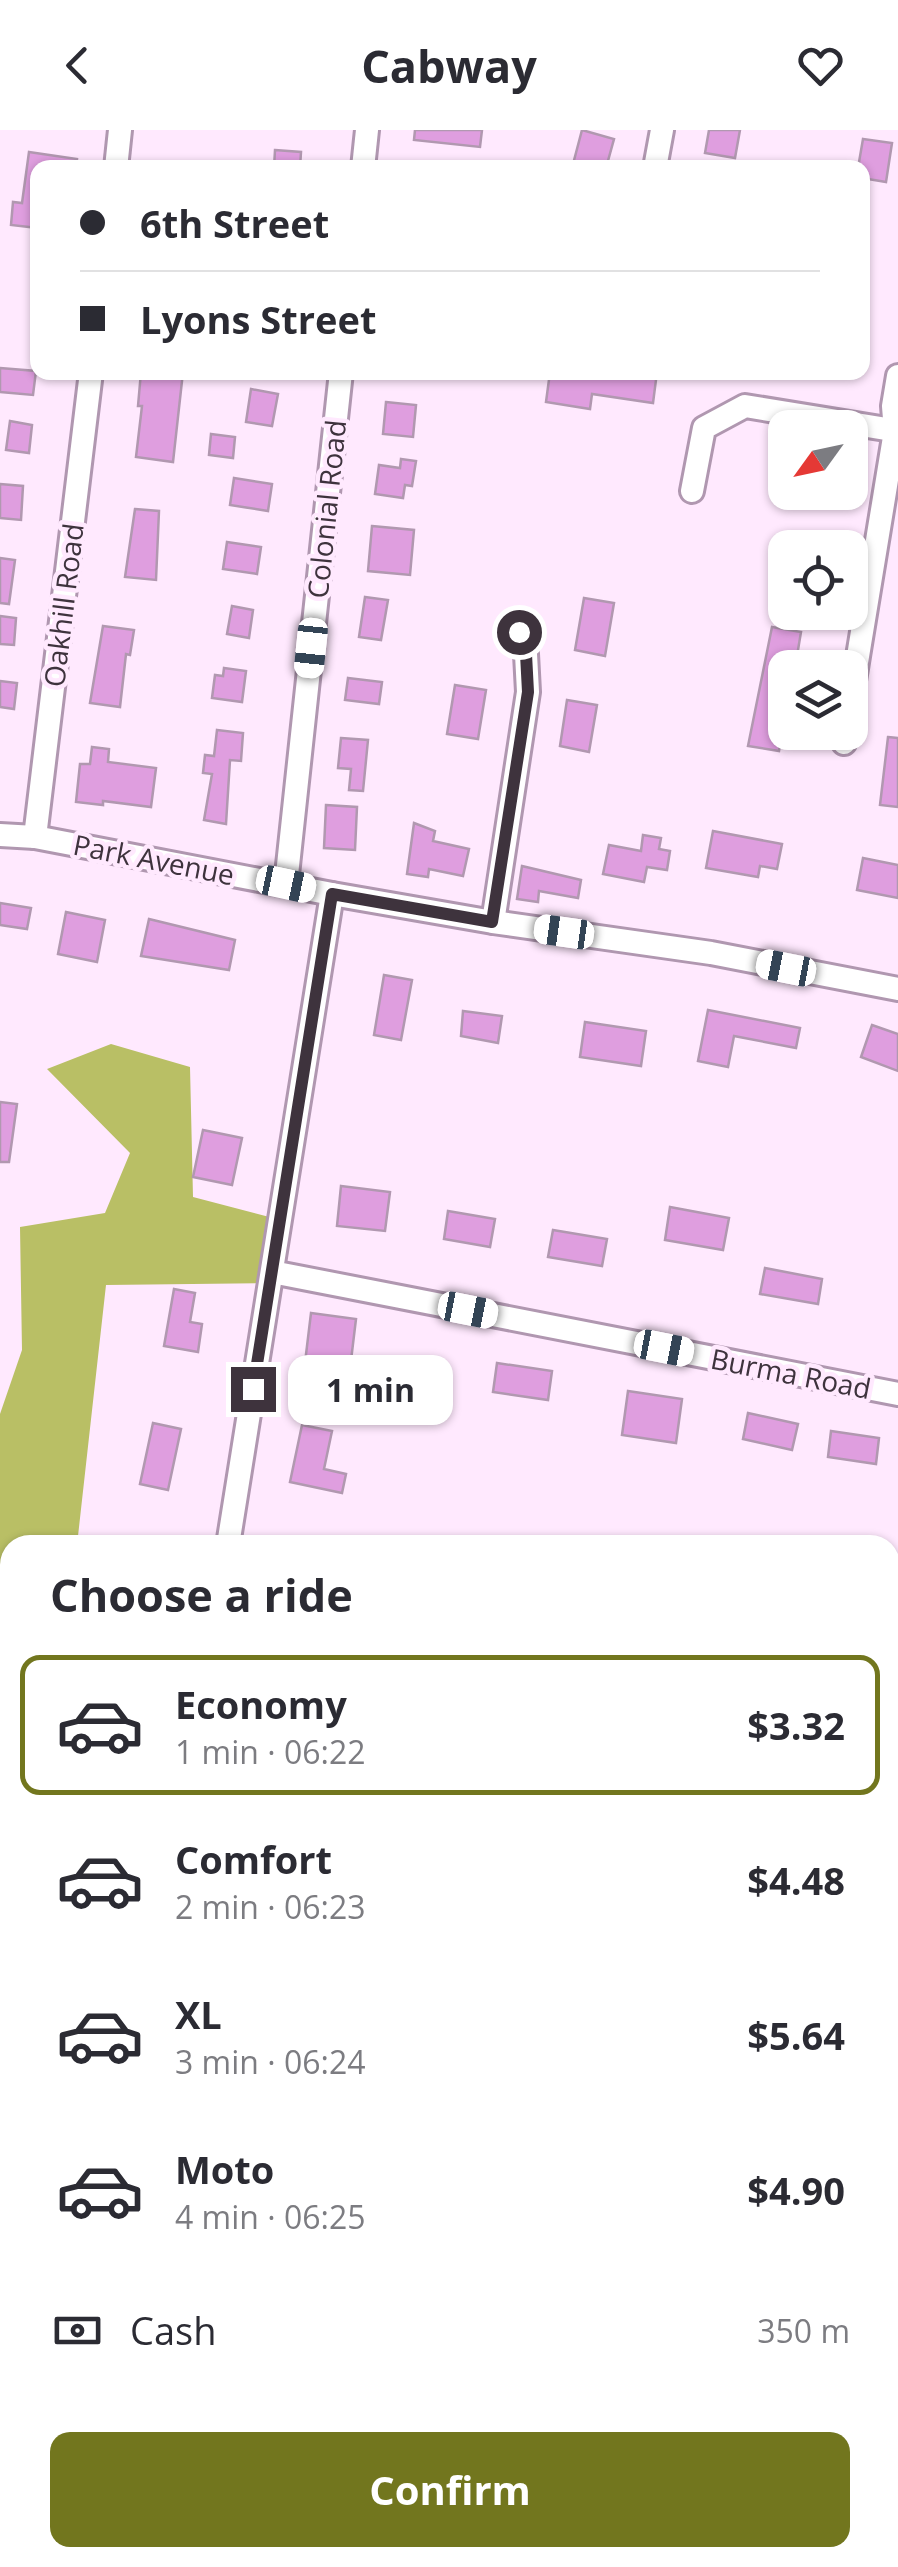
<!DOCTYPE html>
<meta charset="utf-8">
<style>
body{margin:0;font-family:"Open Sans",sans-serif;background:#f7f7f7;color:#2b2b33;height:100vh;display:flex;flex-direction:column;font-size:38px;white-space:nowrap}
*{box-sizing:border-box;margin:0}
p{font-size:32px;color:#7c7c81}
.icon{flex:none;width:55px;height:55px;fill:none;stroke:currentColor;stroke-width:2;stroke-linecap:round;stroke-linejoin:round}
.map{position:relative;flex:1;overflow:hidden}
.sheet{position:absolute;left:0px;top:1405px;width:900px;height:1032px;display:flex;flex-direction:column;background:#fff;border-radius:30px 30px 0 0;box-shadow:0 2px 8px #0004}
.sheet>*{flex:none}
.banner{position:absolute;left:30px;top:30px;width:840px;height:220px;border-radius:20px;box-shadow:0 2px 8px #0004;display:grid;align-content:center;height:220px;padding:0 50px;background:#fff}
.needle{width:65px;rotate:237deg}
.buttons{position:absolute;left:768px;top:280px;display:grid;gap:20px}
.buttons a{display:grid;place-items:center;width:100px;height:100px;border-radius:20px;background:#fff;box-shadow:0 2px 8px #0004;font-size:50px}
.end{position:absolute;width:45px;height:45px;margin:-22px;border:12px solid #3e333d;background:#fff;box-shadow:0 0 0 5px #fff}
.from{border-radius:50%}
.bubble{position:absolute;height:70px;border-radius:20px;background:#fff;box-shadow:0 2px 8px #0004;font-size:32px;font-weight:700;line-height:70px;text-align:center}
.car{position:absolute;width:30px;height:60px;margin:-30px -15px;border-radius:12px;box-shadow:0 0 8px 2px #0007;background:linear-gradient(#fff 24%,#345 0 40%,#fff 0 76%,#345 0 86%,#fff 0)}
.banner b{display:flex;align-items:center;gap:35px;height:95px;font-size:38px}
.banner b+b{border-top:2px solid #e1e1e2}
.banner i{width:25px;height:25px;background:#2b2b33}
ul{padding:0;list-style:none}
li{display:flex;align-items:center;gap:30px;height:140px;margin:0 20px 15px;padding:0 30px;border:5px solid transparent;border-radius:20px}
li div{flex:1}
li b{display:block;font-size:38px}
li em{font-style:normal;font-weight:700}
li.selected{border-color:#72761e}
li>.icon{width:90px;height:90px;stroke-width:1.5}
h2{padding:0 50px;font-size:45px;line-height:120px}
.pay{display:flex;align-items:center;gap:25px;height:110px;padding:0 50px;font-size:38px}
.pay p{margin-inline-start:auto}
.action{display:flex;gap:20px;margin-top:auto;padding:20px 50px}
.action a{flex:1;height:115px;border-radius:20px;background:#72761e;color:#fff;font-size:40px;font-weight:700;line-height:115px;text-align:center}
header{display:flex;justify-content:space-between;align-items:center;height:130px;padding:0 50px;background:#fff;font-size:45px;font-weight:700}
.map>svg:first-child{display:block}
.forest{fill:#b9bf65}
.building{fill:#df9edf;stroke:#b198b0;stroke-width:2.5}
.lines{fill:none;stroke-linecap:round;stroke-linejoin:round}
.minor-casing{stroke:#b097b0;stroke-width:28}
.minor{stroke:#fff;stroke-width:22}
.route{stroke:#3e333d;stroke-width:12}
.labels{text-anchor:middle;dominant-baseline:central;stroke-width:9;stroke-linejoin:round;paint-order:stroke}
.street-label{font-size:28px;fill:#3e333d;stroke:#ffe9fe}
</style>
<header><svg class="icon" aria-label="back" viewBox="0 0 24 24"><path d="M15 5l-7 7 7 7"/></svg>Cabway<svg class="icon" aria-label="heart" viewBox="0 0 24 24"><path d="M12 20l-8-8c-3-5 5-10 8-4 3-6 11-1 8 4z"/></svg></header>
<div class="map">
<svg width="898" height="2437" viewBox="0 0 898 2437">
<rect width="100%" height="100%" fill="#ffe9fe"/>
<g class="forest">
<path d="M111,914L190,937L193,1067L277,1089L269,1153L106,1155L77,1415H10V1575L4,1577L0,1571V1284L22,1220L20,1097L105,1083L130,1023L47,939Z"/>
<path d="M0,1917L10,1919L9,2094L0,2115Z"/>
<path d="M0,2246L10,2248V2428H890V2318L898,2313V2437H0Z"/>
</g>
<g class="building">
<path d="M415,0H482L480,17L414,10Z"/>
<path d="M582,0L614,9L606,38H572Z"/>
<path d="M709,0H740L735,28L705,23Z"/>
<path d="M863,9L892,13L886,52L862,48V38H858Z"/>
<path d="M275,20L301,22L300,38H274Z"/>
<path d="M29,22L77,29L76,38H38V98L11,95L13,72L22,73Z"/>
<path d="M0,238L36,241L33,265L0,262Z"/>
<path d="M141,242H183L173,332L136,327L142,276H138Z"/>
<path d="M550,242H657L653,273L592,264L590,279L546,272Z"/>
<path d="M251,259L278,264L272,296L246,292Z"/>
<path d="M386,272L416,275L413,307L383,304Z"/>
<path d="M10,291L32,295L29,323L6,320Z"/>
<path d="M211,304L235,307L233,328L209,325Z"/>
<path d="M401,329L416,331L412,356L405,355L403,368L375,364L379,335L400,338Z"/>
<path d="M234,348L272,354L268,381L230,375Z"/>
<path d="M0,354L23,356L21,390L0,388Z"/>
<path d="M794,362H843L841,378L794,372Z"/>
<path d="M135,379L159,381L156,450L125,447Z"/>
<path d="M372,396L414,400L410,445L368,441Z"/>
<path d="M227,412L261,417L257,444L223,439Z"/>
<path d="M0,428L15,430L9,474L0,473Z"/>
<path d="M365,467L388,470L381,510L359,507Z"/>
<path d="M584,468L614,473L605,526L575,520Z"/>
<path d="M232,476L253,480L249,508L227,504Z"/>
<path d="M0,486L16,488L14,515L0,514Z"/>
<path d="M103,496L134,500L130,525L126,524L120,577L90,573Z"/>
<path d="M772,497L801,502L795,538H785V584L779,621L748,616Z"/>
<path d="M224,538L246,541L242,572L212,568L215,545L223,546Z"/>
<path d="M348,548L382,552L379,574L345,570Z"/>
<path d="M0,551L17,553L14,579L0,577Z"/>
<path d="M455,555L486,560L478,609L447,604Z"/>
<path d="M567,570L597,575L589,622L560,616Z"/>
<path d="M217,600L243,603L241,631L230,630L226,694L204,690L212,644L203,643L205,625L214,626Z"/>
<path d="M888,607L898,608V677L880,675Z"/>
<path d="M341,608L368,610L363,661L349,660L351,639L338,638Z"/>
<path d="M92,617L109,619L108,632L156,638L151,677L103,671V675L76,672L80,634H90Z"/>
<path d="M326,675L357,677L355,720L324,718Z"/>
<path d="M414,693L435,701L433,711L469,719L463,746L429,739L428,747L407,744Z"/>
<path d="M713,701L782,714L777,739L760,736L758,747L706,738Z"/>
<path d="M643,705L661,708L659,719L670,721L667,740L647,737L644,752L603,744L609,715L641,721Z"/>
<path d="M863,728L898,735V768L857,760Z"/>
<path d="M522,736L581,750L578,768L539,761L538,772L517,769Z"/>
<path d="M0,773L31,778L27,799L0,795Z"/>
<path d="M66,782L105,790L97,832L58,824Z"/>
<path d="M149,789L235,810L229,840L141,826Z"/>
<path d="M384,845L412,850L401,910L374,905Z"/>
<path d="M708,880L800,898L796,918L734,906L728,937L698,931Z"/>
<path d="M463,881L502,886L498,913L461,906Z"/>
<path d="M585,892L646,901L641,936L580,927Z"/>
<path d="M872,895L898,904V941L861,927Z"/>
<path d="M0,972L17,974L9,1032H0Z"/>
<path d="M203,1000L242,1008L232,1055L193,1047Z"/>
<path d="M341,1056L390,1062L385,1101L337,1096Z"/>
<path d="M670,1077L729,1088L723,1120L665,1110Z"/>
<path d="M448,1081L495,1089L490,1117L444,1109Z"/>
<path d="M553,1100L607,1109L602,1136L548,1127Z"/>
<path d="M765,1138L822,1149L818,1174L760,1164Z"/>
<path d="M174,1159L195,1163L190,1192L202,1194L198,1222L164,1216Z"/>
<path d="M311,1183L356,1189L349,1247L304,1241Z"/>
<path d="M497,1233L552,1241L548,1270L493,1262Z"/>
<path d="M628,1261L682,1269L676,1313L622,1305Z"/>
<path d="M748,1283L798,1294L792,1320L743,1309Z"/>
<path d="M153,1293L181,1299L168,1360L140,1354Z"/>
<path d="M302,1295L332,1301L324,1339L346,1344L342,1363L290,1352Z"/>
<path d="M831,1301L879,1308L876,1334L828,1327Z"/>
</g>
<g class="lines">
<defs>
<g id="minor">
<path d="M116,38L120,0"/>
<path d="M363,38L367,0"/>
<path d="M655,38L662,0"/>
<path d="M692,361L704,298L745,276L898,301"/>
<path d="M850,575L895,301L893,276L898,246"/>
<path d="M844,613L845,602"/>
<path d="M0,705L35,707L332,764L493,792L711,823L898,859"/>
<path d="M35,707L91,242"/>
<path d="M286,754L341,242"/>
<path d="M493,792L528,562L526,524L519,502"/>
<path d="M272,1142L898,1264"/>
<path d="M228,1415L332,764"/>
<path d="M890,1585L898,1587"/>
<path d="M0,1899L10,1902"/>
<path d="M894,2069L898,2052"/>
</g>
</defs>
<use href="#minor" class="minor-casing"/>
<use href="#minor" class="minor"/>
</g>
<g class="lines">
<path class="route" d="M253,1259L332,764L492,792L528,562L526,524L519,502"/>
</g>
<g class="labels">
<g class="street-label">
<text transform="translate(326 379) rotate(-84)">Colonial Road</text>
<text transform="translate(63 475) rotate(-83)">Oakhill Road</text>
<text transform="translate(154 729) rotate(11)">Park Avenue</text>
<text transform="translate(791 1243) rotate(11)">Burma Road</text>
</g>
</g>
</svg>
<div class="buttons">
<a><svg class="needle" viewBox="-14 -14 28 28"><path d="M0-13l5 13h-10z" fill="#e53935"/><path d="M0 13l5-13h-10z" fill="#7c7c81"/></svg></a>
<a><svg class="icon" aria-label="locate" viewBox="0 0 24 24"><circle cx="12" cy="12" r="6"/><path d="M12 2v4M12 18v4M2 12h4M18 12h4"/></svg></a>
<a><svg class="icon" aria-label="layers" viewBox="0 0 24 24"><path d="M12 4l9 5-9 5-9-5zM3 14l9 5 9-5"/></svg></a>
</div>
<i class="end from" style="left:519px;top:502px"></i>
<i class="end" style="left:253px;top:1259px"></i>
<div class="bubble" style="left:288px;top:1225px;width:165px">1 min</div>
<i class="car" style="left:311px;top:518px;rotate:186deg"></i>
<i class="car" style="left:286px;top:754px;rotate:102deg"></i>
<i class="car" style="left:564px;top:802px;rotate:278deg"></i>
<i class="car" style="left:786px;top:838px;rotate:281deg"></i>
<i class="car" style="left:468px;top:1180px;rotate:101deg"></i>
<i class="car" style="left:664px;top:1218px;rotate:101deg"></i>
<div class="banner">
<b><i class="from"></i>6th Street</b>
<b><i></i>Lyons Street</b>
</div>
<section class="sheet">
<h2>Choose a ride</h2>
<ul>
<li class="selected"><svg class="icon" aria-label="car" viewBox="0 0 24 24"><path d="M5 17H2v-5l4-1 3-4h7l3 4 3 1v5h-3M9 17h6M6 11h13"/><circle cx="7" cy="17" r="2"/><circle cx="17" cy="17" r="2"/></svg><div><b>Economy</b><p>1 min · 06:22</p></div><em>$3.32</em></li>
<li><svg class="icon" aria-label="car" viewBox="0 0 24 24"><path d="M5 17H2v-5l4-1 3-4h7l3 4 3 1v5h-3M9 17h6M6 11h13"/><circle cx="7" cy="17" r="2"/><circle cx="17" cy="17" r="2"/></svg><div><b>Comfort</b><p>2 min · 06:23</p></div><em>$4.48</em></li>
<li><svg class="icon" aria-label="car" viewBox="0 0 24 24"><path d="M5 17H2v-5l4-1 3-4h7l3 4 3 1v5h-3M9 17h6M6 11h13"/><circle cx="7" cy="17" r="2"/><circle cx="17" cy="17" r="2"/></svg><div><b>XL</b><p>3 min · 06:24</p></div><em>$5.64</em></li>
<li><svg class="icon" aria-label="car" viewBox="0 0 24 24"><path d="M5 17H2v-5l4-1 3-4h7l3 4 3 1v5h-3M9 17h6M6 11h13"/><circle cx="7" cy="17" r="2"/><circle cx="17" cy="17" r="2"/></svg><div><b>Moto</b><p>4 min · 06:25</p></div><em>$4.90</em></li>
</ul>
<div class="pay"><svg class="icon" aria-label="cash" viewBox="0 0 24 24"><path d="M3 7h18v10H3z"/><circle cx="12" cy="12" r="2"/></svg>Cash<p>350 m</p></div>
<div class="action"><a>Confirm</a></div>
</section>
</div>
